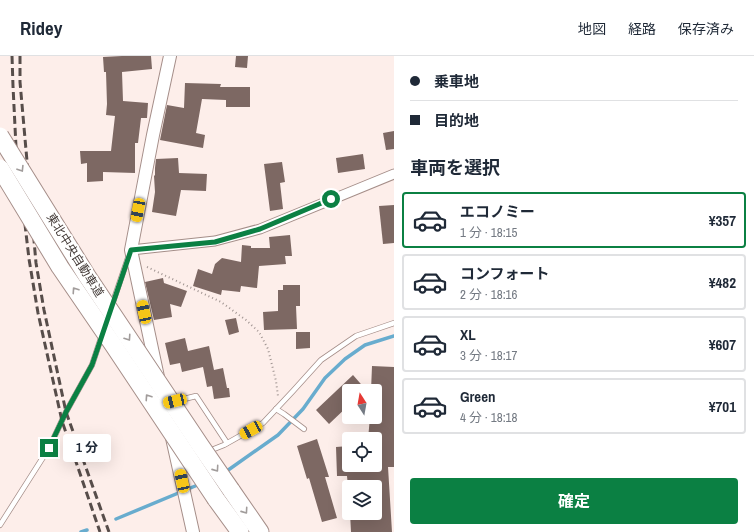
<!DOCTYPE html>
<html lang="ja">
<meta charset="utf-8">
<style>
body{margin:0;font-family:"Archivo Narrow","Noto Sans JP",sans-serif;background:#f6f6f7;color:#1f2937;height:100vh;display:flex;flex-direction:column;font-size:15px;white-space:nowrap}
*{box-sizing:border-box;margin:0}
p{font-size:13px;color:#747a83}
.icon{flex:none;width:22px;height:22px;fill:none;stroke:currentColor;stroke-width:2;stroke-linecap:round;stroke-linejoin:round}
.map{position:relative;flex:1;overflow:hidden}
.details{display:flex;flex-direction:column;background:#fff;width:360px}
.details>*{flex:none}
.hud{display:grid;align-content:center;height:88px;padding:0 16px;background:#fff}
.needle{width:26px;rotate:349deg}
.buttons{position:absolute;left:342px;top:328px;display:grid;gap:8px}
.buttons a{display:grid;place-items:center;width:40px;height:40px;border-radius:4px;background:#fff;box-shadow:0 4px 16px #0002;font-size:20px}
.end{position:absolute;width:18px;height:18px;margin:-9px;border:5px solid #0b8043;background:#fff;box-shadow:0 0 0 2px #fff}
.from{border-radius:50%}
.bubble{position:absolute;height:28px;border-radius:4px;background:#fff;box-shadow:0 4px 16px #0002;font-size:13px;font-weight:700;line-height:28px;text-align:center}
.car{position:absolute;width:12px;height:24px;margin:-12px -6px;border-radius:5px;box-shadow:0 0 3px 1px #0007;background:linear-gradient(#f5c518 24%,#345 0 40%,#f5c518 0 76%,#345 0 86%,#f5c518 0)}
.hud b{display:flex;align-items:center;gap:14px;height:38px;font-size:15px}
.hud b+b{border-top:1px solid #e0e1e3}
.hud i{width:10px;height:10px;background:#1f2937}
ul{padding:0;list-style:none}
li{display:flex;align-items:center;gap:12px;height:56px;margin:0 8px 6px;padding:0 8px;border:2px solid #e0e1e3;border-radius:4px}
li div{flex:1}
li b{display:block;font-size:15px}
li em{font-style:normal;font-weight:700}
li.selected{border-color:#0b8043}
li>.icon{width:36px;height:36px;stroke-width:1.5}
h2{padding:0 16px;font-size:18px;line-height:48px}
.action{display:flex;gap:8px;margin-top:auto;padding:8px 16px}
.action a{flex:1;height:46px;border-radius:4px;background:#0b8043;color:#fff;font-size:16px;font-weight:700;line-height:46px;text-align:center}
header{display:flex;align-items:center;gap:24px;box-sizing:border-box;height:56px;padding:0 20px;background:#fff;border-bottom:1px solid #e0e1e3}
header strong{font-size:19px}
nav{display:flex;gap:22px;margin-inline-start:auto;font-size:14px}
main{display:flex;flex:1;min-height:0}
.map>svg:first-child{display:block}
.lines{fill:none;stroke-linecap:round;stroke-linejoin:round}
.stream{stroke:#68acce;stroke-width:3.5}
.building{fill:#7d6863}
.service-casing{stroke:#a58e89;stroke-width:6}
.minor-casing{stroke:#a58e89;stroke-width:11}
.tertiary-casing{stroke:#a58e89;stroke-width:14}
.motorway-casing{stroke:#a58e89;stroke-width:19}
.path{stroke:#a19592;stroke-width:2;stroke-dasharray:1 3;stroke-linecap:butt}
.service{stroke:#fff;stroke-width:4.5}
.minor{stroke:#fff;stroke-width:9}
.tertiary{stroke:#fff;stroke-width:12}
.motorway{stroke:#fff;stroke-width:17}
.rail{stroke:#574d4a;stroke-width:3;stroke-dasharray:8 4;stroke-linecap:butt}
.motorway-bridge-casing{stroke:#a58e89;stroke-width:19;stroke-linecap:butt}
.motorway-bridge{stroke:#fff;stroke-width:17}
.oneway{stroke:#a19c9b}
.route{stroke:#0b8043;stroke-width:5}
.labels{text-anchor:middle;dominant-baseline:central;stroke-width:4;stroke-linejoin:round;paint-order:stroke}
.street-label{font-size:12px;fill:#433a37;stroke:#fff}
</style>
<header>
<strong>Ridey</strong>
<nav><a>地図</a><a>経路</a><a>保存済み</a></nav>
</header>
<main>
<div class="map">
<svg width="394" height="476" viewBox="0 0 394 476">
<rect width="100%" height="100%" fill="#fdeeea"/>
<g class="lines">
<g class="stream">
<path d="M224,417L278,379L303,353L325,322L345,303L365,289L394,280"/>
<path d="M116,463L200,428"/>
<path d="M81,476L87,474"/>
</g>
</g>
<g class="building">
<path d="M122,0H151L152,13L122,16L123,45L148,47L147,62H141L138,87H135V117L103,116V125L87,126V107L81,108L80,95H111L115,60L106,59L107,48L106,16H104L103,1Z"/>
<path d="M236,0H248L247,12L235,11Z"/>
<path d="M185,27L221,28L220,31H250V51H226V44L202,43L196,77L205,79L203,92L160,84L167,49L184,52Z"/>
<path d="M394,75V93L386,94L383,77Z"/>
<path d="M363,98L365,113L338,117L336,102Z"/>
<path d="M178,102L179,117L207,118L206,135L181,134L176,160L152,156L155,136L154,120L155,119V112L156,103Z"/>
<path d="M282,106L285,126L280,127L283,153L270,155L264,108Z"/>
<path d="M394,149V187L383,188L379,150Z"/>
<path d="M290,179L292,200H285L286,208L259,210L257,232L241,230L240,236L222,234L221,239L193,230L198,213L212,218L215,208L222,202L241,206L242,189L251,190V192H270L269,181Z"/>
<path d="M163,222L164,227L187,235L181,251L170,248L172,261L154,264L145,226Z"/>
<path d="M283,229H300V250H296L297,273L264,274L263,256L278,255V234H283Z"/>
<path d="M236,262L239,276L229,279L225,264Z"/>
<path d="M296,276H310V292L296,293Z"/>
<path d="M185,282L188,295L209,290L214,314L223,312L227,332H229L230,341L214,343L212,330L207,331L203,311L182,316L180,307L170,309L165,287Z"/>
<path d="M372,310L394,311V411H388L392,476H351L350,457H375V431H348L347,420H337L336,391L349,390V409H375V383H368L370,361H375V335H371Z"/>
<path d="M353,319L367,335H349V349L329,368L316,354Z"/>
<path d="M317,383L329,421H325L337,462L322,466L309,422L307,423L297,390Z"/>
</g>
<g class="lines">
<defs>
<g id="service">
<path d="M112,249L129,199"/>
<path d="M176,345L196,340L227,387"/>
<path d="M276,353L284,358L304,373"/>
<path d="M209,395L224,389L263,367L293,335L321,304L356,280L394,267"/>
<path d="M0,469L49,392L66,356L92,309L102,279"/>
</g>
<path id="minor" d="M131,194L215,185L260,173L394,118"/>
<g id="tertiary">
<path d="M158,321L131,194L153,79L170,0"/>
<path d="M172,382L193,476"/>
</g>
<g id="motorway">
<path d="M231,434L260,476"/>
<path d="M216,443L240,476"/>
</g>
</defs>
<use href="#service" class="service-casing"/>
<use href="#minor" class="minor-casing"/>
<use href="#tertiary" class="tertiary-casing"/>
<use href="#motorway" class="motorway-casing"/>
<path class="path" d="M147,211L221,246L246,264L259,276L268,293L276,325L278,340"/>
<use href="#service" class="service"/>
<use href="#minor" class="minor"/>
<use href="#tertiary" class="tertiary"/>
<use href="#motorway" class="motorway"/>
<g class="rail">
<path d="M12,0L13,30L16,91L29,203L38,257L62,365L100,476"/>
<path d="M20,0V26L36,207L44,254L66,356L109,476"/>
</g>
<defs>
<g id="motorway-bridge">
<path d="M0,80L87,220L200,389L231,434"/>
<path d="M0,112L60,211L114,290L216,443"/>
</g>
</defs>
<use href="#motorway-bridge" class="motorway-bridge-casing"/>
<use href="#motorway-bridge" class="motorway-bridge"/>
</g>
<defs><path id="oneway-chevron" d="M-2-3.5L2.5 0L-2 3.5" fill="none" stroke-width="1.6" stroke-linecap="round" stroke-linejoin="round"/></defs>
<g class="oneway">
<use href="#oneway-chevron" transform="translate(21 113) rotate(58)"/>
<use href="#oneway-chevron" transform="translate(75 234) rotate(-124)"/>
<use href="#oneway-chevron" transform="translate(128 282) rotate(56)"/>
<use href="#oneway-chevron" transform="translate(148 341) rotate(-124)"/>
<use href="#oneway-chevron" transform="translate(216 413) rotate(55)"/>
<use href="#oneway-chevron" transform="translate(245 455) rotate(55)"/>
</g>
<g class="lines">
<path class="route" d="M49,392L66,356L92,309L131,194L215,186L260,173L331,143"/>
</g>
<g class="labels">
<g class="street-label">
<text transform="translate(75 199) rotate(58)">東北中央自動車道</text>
</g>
</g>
</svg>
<div class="buttons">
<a><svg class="needle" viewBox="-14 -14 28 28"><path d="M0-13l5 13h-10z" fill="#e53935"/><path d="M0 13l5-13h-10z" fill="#747a83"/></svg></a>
<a><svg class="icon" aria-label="locate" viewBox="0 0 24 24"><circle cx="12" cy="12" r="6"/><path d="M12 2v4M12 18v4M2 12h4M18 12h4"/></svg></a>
<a><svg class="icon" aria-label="layers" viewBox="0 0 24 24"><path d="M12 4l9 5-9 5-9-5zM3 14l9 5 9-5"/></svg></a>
</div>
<i class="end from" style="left:331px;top:143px"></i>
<i class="end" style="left:49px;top:392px"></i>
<div class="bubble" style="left:63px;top:378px;width:48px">1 分</div>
<i class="car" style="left:138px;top:154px;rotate:191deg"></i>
<i class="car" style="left:144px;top:256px;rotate:348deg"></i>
<i class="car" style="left:175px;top:345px;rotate:257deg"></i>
<i class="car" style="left:251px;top:374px;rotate:241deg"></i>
<i class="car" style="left:182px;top:425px;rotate:348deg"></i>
</div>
<section class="details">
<div class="hud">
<b><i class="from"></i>乗車地</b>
<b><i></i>目的地</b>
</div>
<h2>車両を選択</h2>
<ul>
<li class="selected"><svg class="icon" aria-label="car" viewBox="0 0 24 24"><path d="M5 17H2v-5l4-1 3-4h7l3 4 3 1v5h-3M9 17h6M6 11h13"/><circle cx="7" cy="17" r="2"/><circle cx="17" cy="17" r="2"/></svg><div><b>エコノミー</b><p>1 分 · 18:15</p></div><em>¥357</em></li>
<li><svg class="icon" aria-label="car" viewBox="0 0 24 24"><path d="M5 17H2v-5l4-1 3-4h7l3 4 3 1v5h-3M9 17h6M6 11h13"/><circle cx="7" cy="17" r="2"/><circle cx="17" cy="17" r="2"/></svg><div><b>コンフォート</b><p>2 分 · 18:16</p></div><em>¥482</em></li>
<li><svg class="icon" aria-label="car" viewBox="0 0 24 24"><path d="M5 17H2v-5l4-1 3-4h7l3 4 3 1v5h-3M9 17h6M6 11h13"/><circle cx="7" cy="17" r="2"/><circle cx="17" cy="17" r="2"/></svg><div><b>XL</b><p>3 分 · 18:17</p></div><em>¥607</em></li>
<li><svg class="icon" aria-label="car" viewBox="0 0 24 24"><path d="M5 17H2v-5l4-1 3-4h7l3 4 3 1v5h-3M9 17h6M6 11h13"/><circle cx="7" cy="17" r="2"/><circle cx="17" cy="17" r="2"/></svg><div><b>Green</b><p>4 分 · 18:18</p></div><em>¥701</em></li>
</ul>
<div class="action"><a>確定</a></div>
</section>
</main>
